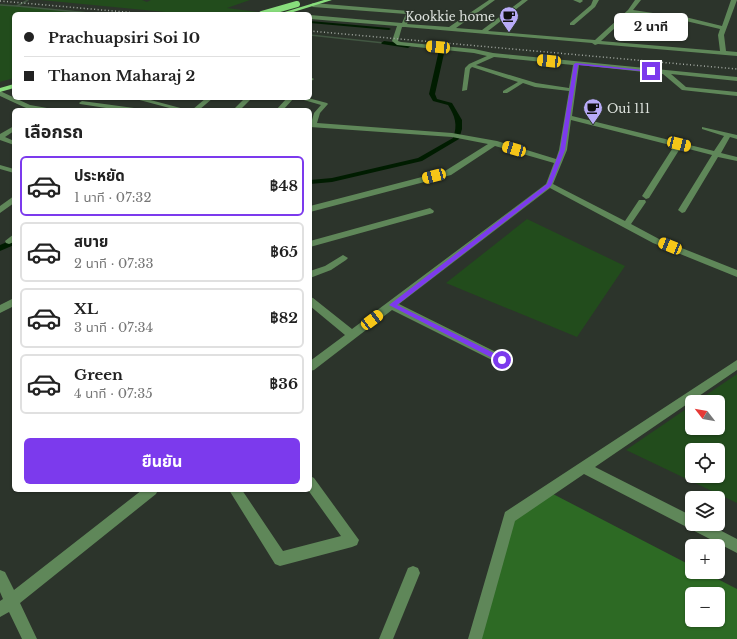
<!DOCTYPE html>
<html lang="th">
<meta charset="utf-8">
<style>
body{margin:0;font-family:"Libre Baskerville","Noto Sans Thai",serif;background:#f6f6f6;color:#222;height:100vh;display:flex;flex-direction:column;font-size:15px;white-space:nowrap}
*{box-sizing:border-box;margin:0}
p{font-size:13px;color:#767676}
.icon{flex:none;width:22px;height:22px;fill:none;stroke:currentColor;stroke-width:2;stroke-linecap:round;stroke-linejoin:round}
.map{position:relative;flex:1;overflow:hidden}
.panel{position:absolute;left:12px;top:108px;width:300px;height:384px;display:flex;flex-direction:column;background:#fff;border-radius:6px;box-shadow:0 1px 3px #0004}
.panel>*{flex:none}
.top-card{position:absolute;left:12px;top:12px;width:300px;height:88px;border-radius:6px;box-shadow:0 1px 3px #0004;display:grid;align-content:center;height:88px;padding:0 12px;background:#fff}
.needle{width:26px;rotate:301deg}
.fabs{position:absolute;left:685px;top:395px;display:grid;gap:8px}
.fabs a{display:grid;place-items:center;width:40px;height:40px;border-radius:6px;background:#fff;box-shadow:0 1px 3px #0004;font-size:20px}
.end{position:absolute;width:18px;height:18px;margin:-9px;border:5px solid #7c3aed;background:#fff;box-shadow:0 0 0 2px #fff}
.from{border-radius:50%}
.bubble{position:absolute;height:28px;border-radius:6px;background:#fff;box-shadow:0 1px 3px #0004;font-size:13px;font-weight:700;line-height:28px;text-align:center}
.car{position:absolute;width:12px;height:24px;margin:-12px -6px;border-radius:5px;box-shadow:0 0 3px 1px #0007;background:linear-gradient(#f5c518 24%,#345 0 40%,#f5c518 0 76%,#345 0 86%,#f5c518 0)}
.top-card b{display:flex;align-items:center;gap:14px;height:38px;font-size:15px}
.top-card b+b{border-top:1px solid #e0e0e0}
.top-card i{width:10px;height:10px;background:#222}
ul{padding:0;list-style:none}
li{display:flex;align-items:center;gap:12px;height:60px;margin:0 8px 6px;padding:0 4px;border:2px solid #e0e0e0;border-radius:6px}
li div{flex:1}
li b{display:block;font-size:15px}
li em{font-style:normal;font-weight:700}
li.active{border-color:#7c3aed}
li>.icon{width:36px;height:36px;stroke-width:1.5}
h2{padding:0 12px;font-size:18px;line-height:48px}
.cta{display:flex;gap:8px;margin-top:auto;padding:8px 12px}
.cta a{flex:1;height:46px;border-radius:6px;background:#7c3aed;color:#fff;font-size:16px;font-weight:700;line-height:46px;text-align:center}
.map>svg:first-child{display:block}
.green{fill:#224c1c;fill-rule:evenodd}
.forest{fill:#2d6a24;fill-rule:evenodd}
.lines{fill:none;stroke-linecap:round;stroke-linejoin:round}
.stream{stroke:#425742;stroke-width:1.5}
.canal{fill:#001c00;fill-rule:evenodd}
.minor{fill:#5f8759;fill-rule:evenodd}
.major{fill:#88dd7c;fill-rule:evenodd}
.rail{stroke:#a4aaa3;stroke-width:1.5;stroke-dasharray:1 2.5;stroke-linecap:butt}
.major-bridge{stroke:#88dd7c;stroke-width:6}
.route{fill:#7c3aed}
.labels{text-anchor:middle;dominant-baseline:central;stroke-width:3;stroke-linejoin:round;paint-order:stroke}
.far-poi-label{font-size:12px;fill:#dce1dc;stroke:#2c342b;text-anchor:end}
</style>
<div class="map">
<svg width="737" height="639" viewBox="0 0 737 639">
<rect width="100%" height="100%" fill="#2c342b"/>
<g class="green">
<path d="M41,0H142L147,2L151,0H250L227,8L258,12L253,14H186Z"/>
<path d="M0,4L107,14H14V78L0,82Z"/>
<path d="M527,219L625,266L577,337L446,283Z"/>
<path d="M737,374V503L626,450L692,405V428H718V402H696ZM692,450H718V476H692Z"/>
</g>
<path class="forest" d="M553,494L692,566V572H704L737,589V639H480L514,521ZM692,594H718V620H692Z"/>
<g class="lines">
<g class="stream">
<path d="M28,0L17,6L99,14"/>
<path d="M0,5L17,6"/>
<path d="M310,35L384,43"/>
</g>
<g class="canal">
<path d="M310,21L389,28L391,29L389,30L310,23Z"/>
<path d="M384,41L408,44L411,46L408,48L382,44L381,43Z"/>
<path d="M431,46L445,49L435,94L437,99L452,103L462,120V129L459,139L422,161L332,182L310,184V180L332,178L418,158L453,138C458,125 455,116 448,105L433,101L429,94L439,50L429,49L428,48Z"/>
<path d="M14,239V245L0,251V245Z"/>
</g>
<g class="minor">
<path d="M489,0H495L456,28L482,30L522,0H528L488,31L595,40L628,10L635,0H641L633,10L653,13L673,14L722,26L731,0H737L724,35L726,51L737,52V56L598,44L595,45L592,43L405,27H402L398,41L401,42L474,49L493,53L737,77V81L671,74L686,87L737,92V96L682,90L663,74L579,65L572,116L714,151L724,136L702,129V127L737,135V139L730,137L721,153L737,157V161L718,157L685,212L682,213L678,210L712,155L681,147L649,198L646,199L642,196L674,146L571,120L567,150L553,184L625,221L639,200H645L646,202L631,224L659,239L737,270V277L653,243L550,188L399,304L506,357L507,360L506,363L502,364L498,363L392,310L314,370L310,371V361L345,335L310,306V297L313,298L352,329L546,184L554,163L495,146L451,175L310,212V206L445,171L488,144L452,137L310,127L314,113L321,105L297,98H308L327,103L328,104L320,113L317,123L452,133L497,141L556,159L559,150L569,91L535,87L523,83L507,93H503V91L518,82L472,67L470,69L467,90L462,91L465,68L469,64L487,56L474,53L397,45L392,41L397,26L310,19V15L402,23L406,14L313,7L310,5L313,3L409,11L412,13L407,24L449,27ZM631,13L653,17L673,18L720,29L718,35L720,51L601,41ZM494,57L573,65L569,88L536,83L476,65Z"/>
<path d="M573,0H582L583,1L580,3Z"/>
<path d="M593,0H599L595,7L574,25H570V23L591,5Z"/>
<path d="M310,77L314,79L310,82Z"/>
<path d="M0,91L30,105L47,108L50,110L26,108L0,96Z"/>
<path d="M132,98H143L188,110H177Z"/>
<path d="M206,98H213L199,110H192Z"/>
<path d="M245,98H252L240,110H233Z"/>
<path d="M287,98H294L283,110H276Z"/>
<path d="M82,101L134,108L137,110H119L80,104L79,103Z"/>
<path d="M14,126V131L5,137L14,141V145L0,140V134Z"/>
<path d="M0,165L14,169V173L0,169Z"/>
<path d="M14,196V203L0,213V206Z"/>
<path d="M430,208L434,211L433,213L310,247V241Z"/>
<path d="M14,234V242L9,244L6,243L5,241Z"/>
<path d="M343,255L348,258L346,260L331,270L310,278V271L325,266Z"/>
<path d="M14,298V306L0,313V305Z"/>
<path d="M737,360V370L595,467L692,516V524H708L737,539V553L584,474L515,521L482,639H468L505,512Z"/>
<path d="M310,476L314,478L359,540L357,545L352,547L280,566L275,564L229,490H242L283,551L341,536L308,490H310Z"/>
<path d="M142,490H158L156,494L20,603L37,639H22L9,612L0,617V601L3,599L0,592V570L5,572L14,590Z"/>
<path d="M413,566L418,568L420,573L393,639H379L408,568Z"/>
</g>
<g class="major">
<path d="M324,0H332L287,14H278Z"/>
<path d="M14,84V88L0,92V88Z"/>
</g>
<g class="rail">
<path d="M0,1L148,14"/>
<path d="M310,31L737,69"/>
</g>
<path class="major-bridge" d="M262,14L297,4"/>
</g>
<path class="route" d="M576,63L653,71L651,72L578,65L565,150L551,186L397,305L504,358V362L502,363L389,305L547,184L560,150L574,64Z"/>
<defs>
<symbol id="cafe-pin" viewBox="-11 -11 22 30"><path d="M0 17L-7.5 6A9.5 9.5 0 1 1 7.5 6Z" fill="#b8abf7" stroke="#2c342b"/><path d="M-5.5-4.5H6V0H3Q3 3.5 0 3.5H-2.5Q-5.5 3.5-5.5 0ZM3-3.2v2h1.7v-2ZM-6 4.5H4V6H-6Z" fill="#111"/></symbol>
</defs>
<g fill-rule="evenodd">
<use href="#cafe-pin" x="498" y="5" width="22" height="30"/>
<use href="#cafe-pin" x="582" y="97" width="22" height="30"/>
</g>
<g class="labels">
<g class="far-poi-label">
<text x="495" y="16">Kookkie home</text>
<text x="607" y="108" text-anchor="start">Oui 111</text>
</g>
</g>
</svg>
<div class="fabs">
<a><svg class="needle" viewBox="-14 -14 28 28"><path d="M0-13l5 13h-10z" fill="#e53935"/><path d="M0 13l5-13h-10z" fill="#767676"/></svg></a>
<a><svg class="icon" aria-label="locate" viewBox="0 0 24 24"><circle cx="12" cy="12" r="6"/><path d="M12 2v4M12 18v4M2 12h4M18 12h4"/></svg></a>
<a><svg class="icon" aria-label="layers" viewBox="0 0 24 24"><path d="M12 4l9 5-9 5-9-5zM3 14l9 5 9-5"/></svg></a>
<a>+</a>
<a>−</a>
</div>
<i class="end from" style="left:502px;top:360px"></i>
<i class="end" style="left:651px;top:71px"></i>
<div class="bubble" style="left:614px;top:13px;width:74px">2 นาที</div>
<i class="car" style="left:438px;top:47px;rotate:275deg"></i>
<i class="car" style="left:549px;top:61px;rotate:276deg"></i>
<i class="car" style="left:679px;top:144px;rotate:104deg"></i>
<i class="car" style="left:514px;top:149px;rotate:286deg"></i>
<i class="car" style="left:434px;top:176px;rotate:255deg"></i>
<i class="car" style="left:670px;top:246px;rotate:292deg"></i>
<i class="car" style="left:372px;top:320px;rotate:53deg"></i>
<div class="top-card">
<b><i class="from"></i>Prachuapsiri Soi 10</b>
<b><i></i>Thanon Maharaj 2</b>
</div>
<section class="panel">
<h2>เลือกรถ</h2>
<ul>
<li class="active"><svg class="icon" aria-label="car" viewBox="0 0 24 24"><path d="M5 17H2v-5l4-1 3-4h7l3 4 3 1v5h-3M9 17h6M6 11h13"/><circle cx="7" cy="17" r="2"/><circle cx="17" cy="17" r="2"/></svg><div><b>ประหยัด</b><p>1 นาที · 07:32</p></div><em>฿48</em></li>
<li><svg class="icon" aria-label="car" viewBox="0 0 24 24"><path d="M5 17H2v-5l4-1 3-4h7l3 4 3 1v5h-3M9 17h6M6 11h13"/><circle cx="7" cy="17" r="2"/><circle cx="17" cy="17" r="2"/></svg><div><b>สบาย</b><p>2 นาที · 07:33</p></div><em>฿65</em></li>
<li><svg class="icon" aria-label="car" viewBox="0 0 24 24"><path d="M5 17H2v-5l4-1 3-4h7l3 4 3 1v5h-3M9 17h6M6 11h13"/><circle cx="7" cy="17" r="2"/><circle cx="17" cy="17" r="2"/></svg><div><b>XL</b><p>3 นาที · 07:34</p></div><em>฿82</em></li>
<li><svg class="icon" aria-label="car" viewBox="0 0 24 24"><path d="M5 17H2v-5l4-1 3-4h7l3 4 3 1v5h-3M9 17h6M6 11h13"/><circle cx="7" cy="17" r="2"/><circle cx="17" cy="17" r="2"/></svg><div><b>Green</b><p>4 นาที · 07:35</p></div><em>฿36</em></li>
</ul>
<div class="cta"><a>ยืนยัน</a></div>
</section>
</div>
